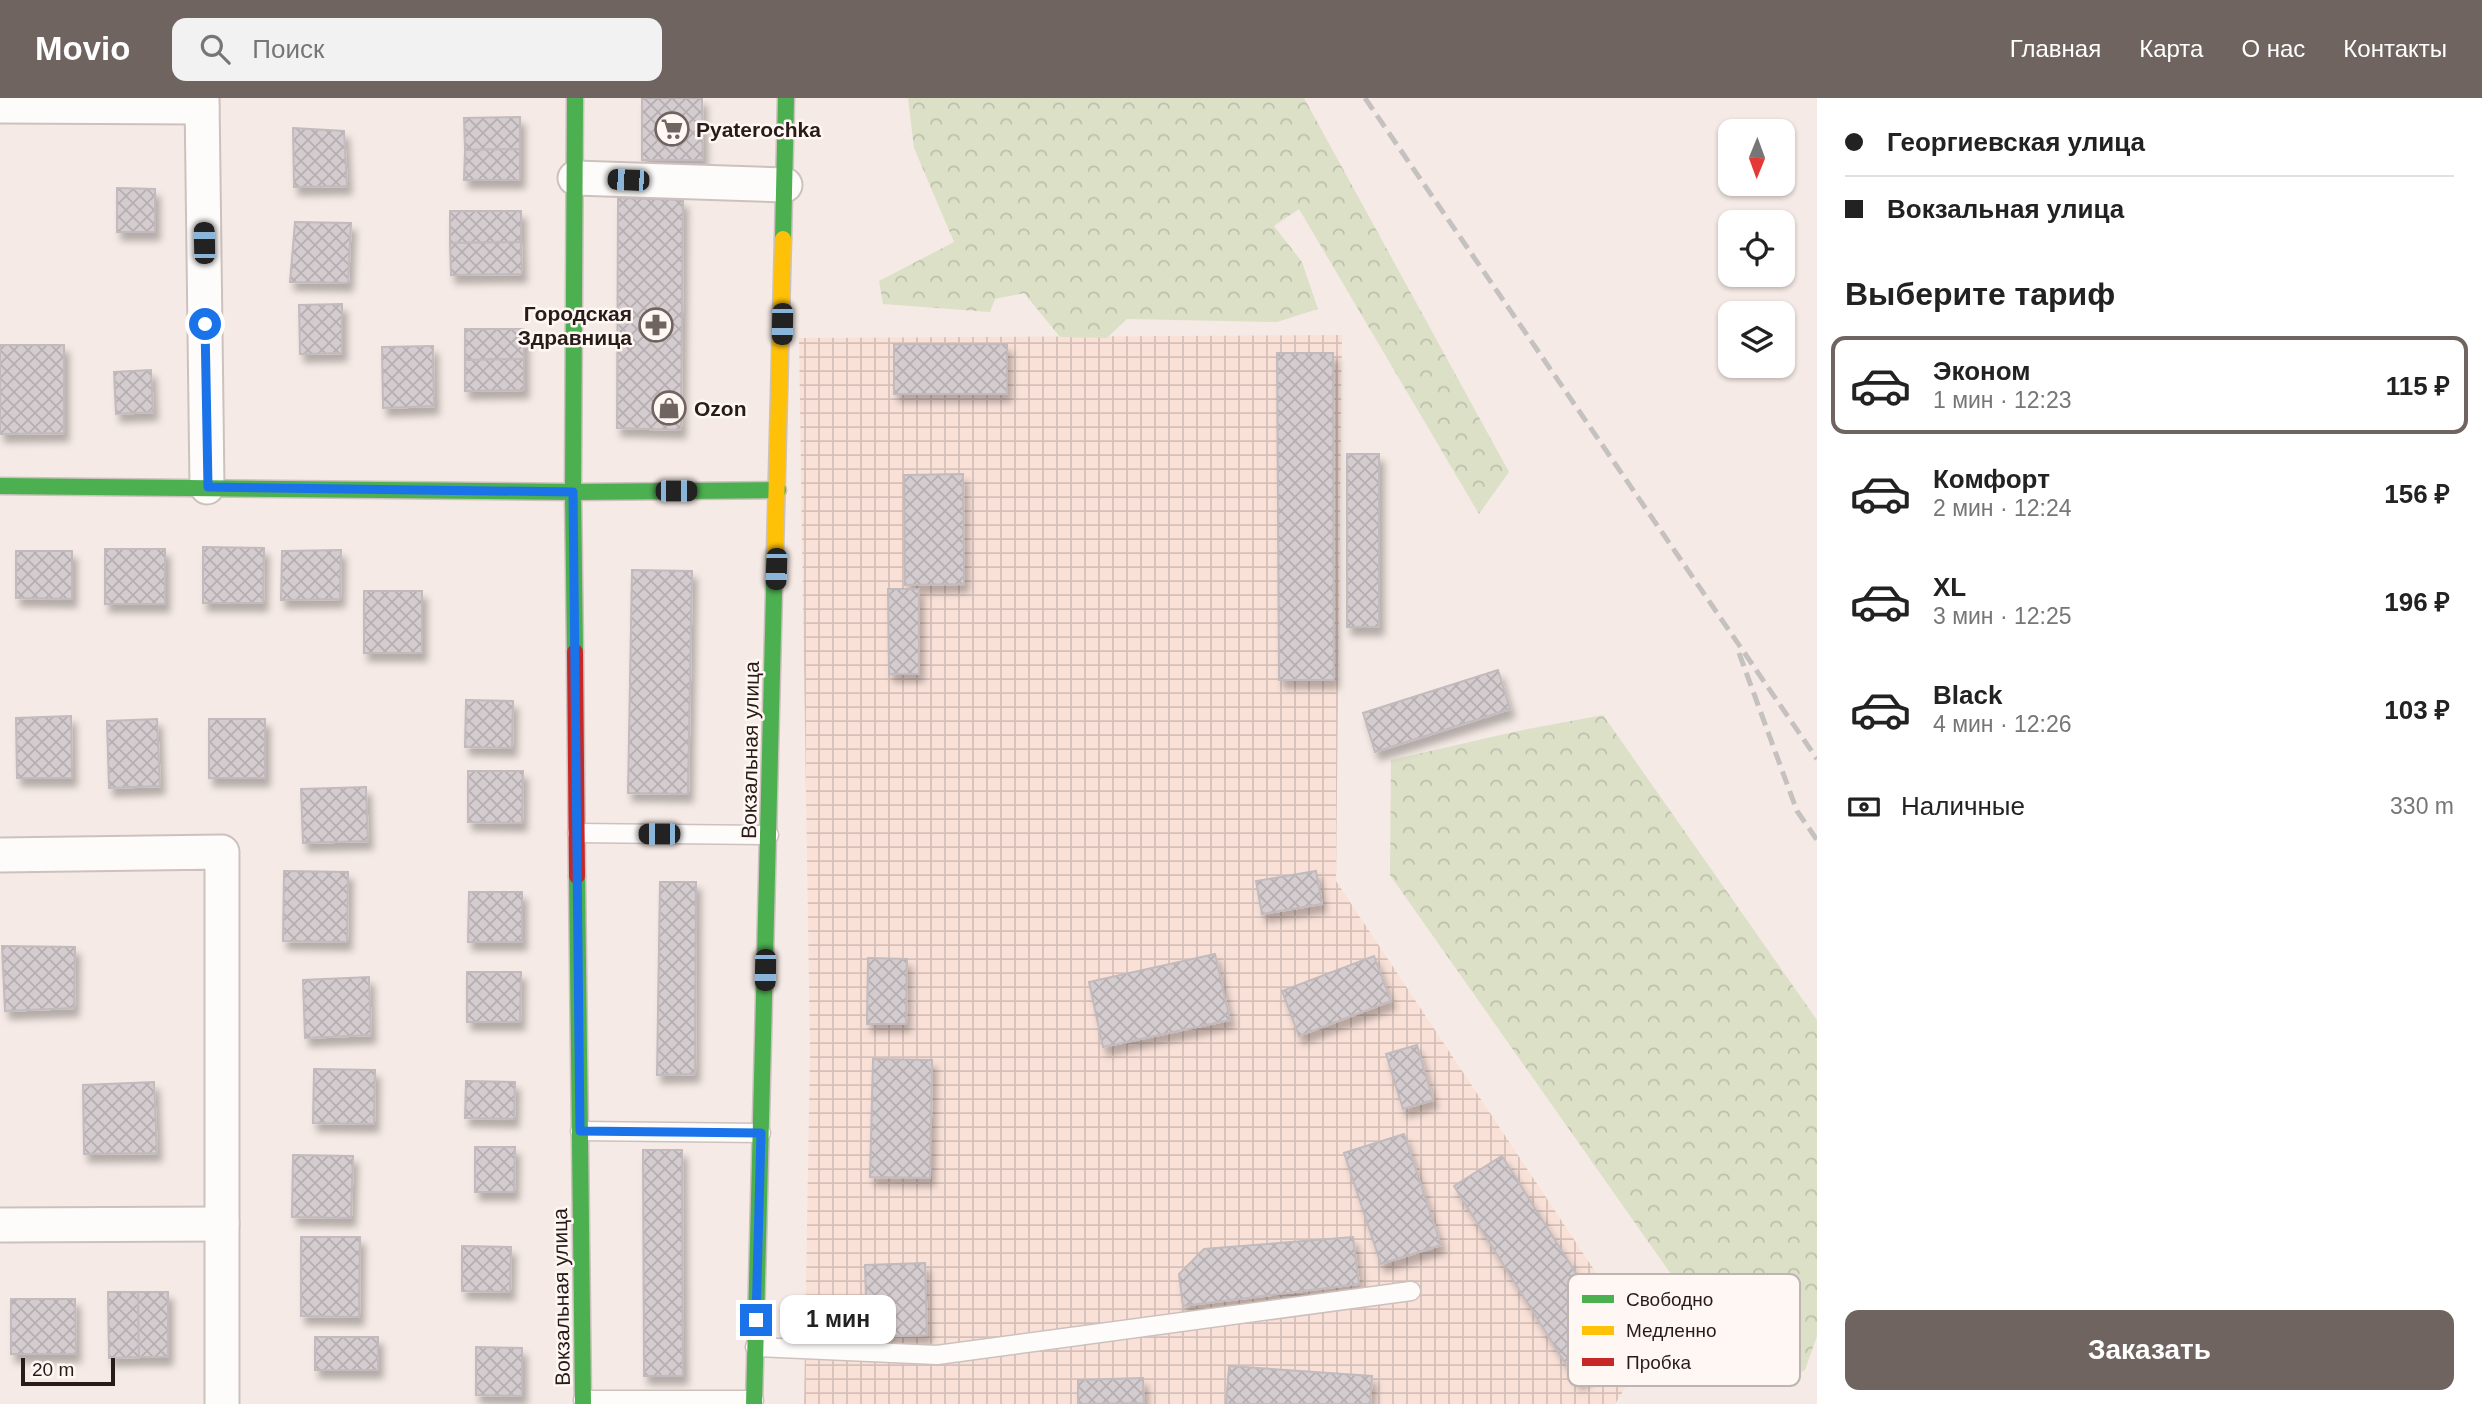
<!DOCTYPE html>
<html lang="ru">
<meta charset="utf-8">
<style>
body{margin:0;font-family:Helvetica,sans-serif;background:#f2f2f2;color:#222;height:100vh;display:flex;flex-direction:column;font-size:26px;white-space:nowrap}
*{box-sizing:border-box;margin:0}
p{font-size:23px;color:#767676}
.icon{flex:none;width:38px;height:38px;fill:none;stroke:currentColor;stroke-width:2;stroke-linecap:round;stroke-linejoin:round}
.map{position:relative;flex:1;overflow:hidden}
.details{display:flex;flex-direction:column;background:#fff;width:665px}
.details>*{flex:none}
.top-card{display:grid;align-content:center;height:154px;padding:0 28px;background:#fff}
.needle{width:46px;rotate:181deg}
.fabs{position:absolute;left:1718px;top:21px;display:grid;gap:14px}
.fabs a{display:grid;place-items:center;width:77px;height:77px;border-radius:14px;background:#fff;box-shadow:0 2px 5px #0004;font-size:35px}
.scale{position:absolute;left:21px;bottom:18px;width:94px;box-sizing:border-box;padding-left:7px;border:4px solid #291c18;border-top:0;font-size:19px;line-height:24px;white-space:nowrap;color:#291c18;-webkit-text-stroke:5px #fef7f4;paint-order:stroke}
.end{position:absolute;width:32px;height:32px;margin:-16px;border:9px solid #1a73e8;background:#fff;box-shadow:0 0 0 4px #fff}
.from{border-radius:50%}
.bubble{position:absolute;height:49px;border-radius:14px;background:#fff;box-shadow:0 2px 5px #0004;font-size:23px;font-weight:700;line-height:49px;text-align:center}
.car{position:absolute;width:21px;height:42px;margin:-21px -10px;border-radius:9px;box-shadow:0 0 5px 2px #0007;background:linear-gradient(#222 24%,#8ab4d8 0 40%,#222 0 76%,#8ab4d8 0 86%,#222 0)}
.top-card b{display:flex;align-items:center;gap:24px;height:66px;font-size:26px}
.top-card b+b{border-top:2px solid #e0e0e0}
.top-card i{width:18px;height:18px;background:#222}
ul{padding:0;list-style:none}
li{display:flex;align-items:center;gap:21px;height:98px;margin:0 14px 10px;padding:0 14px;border:4px solid transparent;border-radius:14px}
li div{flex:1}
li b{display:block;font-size:26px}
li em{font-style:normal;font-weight:700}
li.current{border-color:#706460}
li>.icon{width:63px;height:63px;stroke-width:1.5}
h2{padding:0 28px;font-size:32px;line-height:84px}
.pay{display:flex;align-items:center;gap:18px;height:77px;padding:0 28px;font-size:26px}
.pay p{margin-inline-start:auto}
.primary-button{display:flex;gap:14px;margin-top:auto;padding:14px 28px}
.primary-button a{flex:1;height:80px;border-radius:14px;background:#706460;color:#fff;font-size:28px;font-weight:700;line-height:80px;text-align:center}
header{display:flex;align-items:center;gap:42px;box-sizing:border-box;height:98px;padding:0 35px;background:#706460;color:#fff}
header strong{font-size:33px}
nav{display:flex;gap:38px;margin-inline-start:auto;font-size:24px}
.search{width:490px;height:63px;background:#f2f2f2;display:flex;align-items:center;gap:18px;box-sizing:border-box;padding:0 24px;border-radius:14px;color:#767676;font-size:26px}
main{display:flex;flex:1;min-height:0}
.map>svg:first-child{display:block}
.industrial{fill:url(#industrial-grid)}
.forest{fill:url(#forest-crowns)}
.building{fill:url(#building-cross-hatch);stroke:#c2babd;stroke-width:2;filter:url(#shadow)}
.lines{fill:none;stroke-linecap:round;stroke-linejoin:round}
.lane-casing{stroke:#cdc1bd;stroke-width:21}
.street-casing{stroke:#cdc1bd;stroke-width:37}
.fast-casing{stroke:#cdc1bd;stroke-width:19}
.slow-casing{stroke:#cdc1bd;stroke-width:19}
.jam-casing{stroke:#cdc1bd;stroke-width:19}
.lane{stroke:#fefcfb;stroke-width:18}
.street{stroke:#fefcfb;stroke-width:33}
.fast{stroke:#4caf50;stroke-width:16}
.slow{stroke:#ffc107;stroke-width:16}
.jam{stroke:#c62828;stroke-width:16}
.rail{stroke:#c5c1c0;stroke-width:5;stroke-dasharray:14 7;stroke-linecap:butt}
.route{stroke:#1a73e8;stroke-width:9}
.labels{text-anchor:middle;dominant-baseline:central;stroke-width:5;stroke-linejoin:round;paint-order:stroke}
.poi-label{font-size:21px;font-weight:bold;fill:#291c18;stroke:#fef7f4;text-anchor:start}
.street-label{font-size:21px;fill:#291c18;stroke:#fef7f4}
.key{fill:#fef7f4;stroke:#beb5b2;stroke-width:2}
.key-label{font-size:19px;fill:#291c18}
</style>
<header>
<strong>Movio</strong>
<div class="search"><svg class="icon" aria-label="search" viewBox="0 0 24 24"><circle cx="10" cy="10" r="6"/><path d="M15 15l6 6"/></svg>Поиск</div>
<nav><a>Главная</a><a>Карта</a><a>О нас</a><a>Контакты</a></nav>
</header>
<main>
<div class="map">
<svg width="1817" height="1306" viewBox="0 0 1817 1306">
<defs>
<pattern id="industrial-grid" width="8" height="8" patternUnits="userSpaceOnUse" patternTransform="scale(1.75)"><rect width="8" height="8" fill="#f9e1d8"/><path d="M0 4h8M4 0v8" fill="none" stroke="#d5c0b9"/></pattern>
<pattern id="forest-crowns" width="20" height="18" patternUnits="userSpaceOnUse" patternTransform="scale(1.75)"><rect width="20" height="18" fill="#dce0c7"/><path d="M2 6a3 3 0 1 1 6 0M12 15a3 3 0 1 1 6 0" fill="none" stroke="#bdc0aa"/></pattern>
<pattern id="building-cross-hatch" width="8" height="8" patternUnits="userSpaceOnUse" patternTransform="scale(1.75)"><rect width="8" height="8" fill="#d4cccf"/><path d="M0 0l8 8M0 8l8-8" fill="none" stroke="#b6afb1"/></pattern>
<filter id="shadow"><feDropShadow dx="4.5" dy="8" stdDeviation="3.5" flood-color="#0004"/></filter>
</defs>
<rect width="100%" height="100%" fill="#f5eae5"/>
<path class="industrial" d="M1342,237L1336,783L1648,1253L1615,1306H804L810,954L799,240Z"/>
<g class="forest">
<path d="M908,0H1304L1509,374L1479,416L1299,111L1274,128L1302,164L1318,211L1277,224L1127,221L1107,240L1060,239L1024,195L995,201L990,214L883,206L879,183L954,144L914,50Z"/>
<path d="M1603,617L1817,922V1238L1805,1272L1777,1287L1747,1284L1390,777L1391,662L1518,633Z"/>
</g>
<g class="building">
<path d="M642,0H702L703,62H642Z"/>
<path d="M520,19V51L465,52L464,20Z"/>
<path d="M293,30L344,33L347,88L294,89Z"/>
<path d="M520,51V82H464L465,52Z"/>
<path d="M117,90L155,91V134H117Z"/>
<path d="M618,100L683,102L681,332L617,330Z"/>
<path d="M450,113H521V144L450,145Z"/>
<path d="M295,124L351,125L348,185L290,184Z"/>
<path d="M521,144L522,176L451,177L450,145Z"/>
<path d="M342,206V255L300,256L299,207Z"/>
<path d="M465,231H524V261L465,262Z"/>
<rect x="894" y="246" width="113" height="50"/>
<path d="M0,247H64V335L0,336Z"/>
<path d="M433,248L434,308L383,310L382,249Z"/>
<path d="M1277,255H1333L1334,582H1279Z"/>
<path d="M524,261V292L465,293V262Z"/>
<path d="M151,272L153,314L116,316L114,274Z"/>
<rect x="1347" y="356" width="32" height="173"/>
<path d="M963,376L964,486L905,487L904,377Z"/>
<path d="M203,449L264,450L263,505H203Z"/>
<rect x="105" y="451" width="60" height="55"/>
<path d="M341,452L340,501L281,502L282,453Z"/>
<path d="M16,453H72V501L16,500Z"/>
<path d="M632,472L692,473L688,696L628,695Z"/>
<path d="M888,491H919V576H889Z"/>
<rect x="364" y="493" width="58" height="62"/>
<path d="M1498,572L1510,611L1375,654L1363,615Z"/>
<path d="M466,602L513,603L512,650L465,649Z"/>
<path d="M71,618L72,680H17L16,620Z"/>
<path d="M157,621L160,688L109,690L107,623Z"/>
<rect x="209" y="621" width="56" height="59"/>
<path d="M468,673H523L522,725L468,724Z"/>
<path d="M366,689L368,743L303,745L301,691Z"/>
<path d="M284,773L348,774L347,844L283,843Z"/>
<path d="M1316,773L1322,806L1262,816L1256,783Z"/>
<path d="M660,784H696L695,976L657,977Z"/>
<path d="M469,794H522V844H468Z"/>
<path d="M2,848L75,849L74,910L5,913Z"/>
<path d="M1215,856L1230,922L1103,949L1089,884Z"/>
<path d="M1374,858L1391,903L1299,938L1282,893Z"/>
<path d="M868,860L907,861L906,926H867Z"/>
<path d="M467,874H521L520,924H467Z"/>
<path d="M369,879L371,937L305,940L303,882Z"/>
<path d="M1417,947L1433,1002L1403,1011L1386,956Z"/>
<path d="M873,961L932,962L930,1080L870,1079Z"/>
<path d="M314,971L375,972L374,1026L313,1025Z"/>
<path d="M466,983L515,984L514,1021L465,1020Z"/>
<path d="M154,984L157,1055L84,1056L83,987Z"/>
<path d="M1404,1036L1441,1147L1381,1166L1344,1055Z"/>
<path d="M475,1049H515L514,1094H475Z"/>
<path d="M643,1052H682L683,1278H644Z"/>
<path d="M293,1057L353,1058L351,1120L292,1119Z"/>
<path d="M1502,1058L1625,1253L1577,1284L1454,1088Z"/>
<path d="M301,1139H360L359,1219L301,1218Z"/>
<path d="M1353,1139L1359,1186L1183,1208L1179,1176L1204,1151Z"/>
<path d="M462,1148L511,1149L510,1194L462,1193Z"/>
<path d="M925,1165L927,1237L867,1239L865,1167Z"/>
<path d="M108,1194H138L139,1259L109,1260Z"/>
<path d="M138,1194H168V1259H139Z"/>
<path d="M11,1201H75L76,1256H11Z"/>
<rect x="315" y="1239" width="63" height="33"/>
<path d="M476,1249L522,1250V1298L476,1297Z"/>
<path d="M1229,1268L1372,1278L1370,1306H1226Z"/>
<path d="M1143,1280L1144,1305L1078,1306V1282Z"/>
</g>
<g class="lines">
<defs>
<g id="lane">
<path d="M577,735L769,737"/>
<path d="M580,1033L761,1035"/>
<path d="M755,1249L937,1257L1411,1193"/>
<path d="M583,1302H754"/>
</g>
<g id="street">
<path d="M202,0L207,389"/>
<path d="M0,8L202,9"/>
<path d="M575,80L785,87"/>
<path d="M0,757L222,754V1306"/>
<path d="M0,1127L222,1126"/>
</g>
<g id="fast">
<path d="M783,141L786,0"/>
<path d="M0,388L573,394L778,392"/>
<path d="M575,554L573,394L575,0"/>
<path d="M577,778L583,1306"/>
<path d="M754,1306L775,453"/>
</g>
<path id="slow" d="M775,453L783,141"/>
<path id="jam" d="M575,554L577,778"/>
</defs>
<use href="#lane" class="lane-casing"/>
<use href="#street" class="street-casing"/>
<use href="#fast" class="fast-casing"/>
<use href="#slow" class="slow-casing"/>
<use href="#jam" class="jam-casing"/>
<use href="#lane" class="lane"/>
<use href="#street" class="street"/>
<use href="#fast" class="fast"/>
<use href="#slow" class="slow"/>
<use href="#jam" class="jam"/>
<g class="rail">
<path d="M1365,0L1817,661"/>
<path d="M1739,555L1797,713L1817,742"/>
</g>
</g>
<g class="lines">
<path class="route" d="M205,226L208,389L573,394L580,1033L761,1035L756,1222"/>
</g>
<defs>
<symbol id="supermarket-ring" viewBox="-11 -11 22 22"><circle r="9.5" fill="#fef7f4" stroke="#706460" stroke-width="1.5"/><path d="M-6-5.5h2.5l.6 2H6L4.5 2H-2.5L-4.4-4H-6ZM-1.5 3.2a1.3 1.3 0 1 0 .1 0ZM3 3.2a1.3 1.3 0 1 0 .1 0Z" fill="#706460"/></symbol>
<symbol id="pharmacy-ring" viewBox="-11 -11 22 22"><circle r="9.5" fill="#fef7f4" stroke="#706460" stroke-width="1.5"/><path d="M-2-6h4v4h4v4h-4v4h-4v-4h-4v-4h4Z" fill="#706460"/></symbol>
<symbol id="shop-ring" viewBox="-11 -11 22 22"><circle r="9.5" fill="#fef7f4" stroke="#706460" stroke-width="1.5"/><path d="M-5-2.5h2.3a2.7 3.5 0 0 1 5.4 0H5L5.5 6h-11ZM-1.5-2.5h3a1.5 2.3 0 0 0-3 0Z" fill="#706460"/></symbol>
</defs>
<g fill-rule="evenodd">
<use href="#supermarket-ring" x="653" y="12" width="38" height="38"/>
<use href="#pharmacy-ring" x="637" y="208" width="38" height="38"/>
<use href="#shop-ring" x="650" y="291" width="38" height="38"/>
</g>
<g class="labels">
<g class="poi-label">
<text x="696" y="31">Pyaterochka</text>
<text x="632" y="215" text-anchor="end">Городская<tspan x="632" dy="24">Здравница</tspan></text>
<text x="694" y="310">Ozon</text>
</g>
<g class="street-label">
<text transform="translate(750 652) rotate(-89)">Вокзальная улица</text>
<text transform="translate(561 1199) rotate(-91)">Вокзальная улица</text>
</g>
</g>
<rect x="1568" y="1176" width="232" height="112" rx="10" class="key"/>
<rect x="1582" y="1197" width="32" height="8" fill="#4caf50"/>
<rect x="1582" y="1228" width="32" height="9" fill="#ffc107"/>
<rect x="1582" y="1260" width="32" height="8" fill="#c62828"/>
<g class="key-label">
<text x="1626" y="1208">Свободно</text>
<text x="1626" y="1239">Медленно</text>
<text x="1626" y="1271">Пробка</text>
</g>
</svg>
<div class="fabs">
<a><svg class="needle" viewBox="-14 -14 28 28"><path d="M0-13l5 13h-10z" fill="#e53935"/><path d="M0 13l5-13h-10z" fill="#767676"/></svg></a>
<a><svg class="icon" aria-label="locate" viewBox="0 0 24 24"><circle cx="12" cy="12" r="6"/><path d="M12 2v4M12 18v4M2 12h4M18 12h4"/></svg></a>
<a><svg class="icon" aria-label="layers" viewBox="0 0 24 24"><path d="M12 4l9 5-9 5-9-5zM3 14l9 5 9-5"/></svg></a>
</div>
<div class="scale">20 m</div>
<i class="end from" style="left:205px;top:226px"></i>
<i class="end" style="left:756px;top:1222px"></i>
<div class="bubble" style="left:780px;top:1197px;width:116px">1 мин</div>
<i class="car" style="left:628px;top:82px;rotate:272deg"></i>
<i class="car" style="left:204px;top:145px;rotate:359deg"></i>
<i class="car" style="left:782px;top:226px;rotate:181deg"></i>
<i class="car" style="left:676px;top:393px;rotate:90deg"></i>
<i class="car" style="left:776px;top:471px;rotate:182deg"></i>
<i class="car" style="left:659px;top:736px;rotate:270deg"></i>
<i class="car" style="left:765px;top:872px;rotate:181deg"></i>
</div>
<section class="details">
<div class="top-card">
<b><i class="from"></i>Георгиевская улица</b>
<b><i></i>Вокзальная улица</b>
</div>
<h2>Выберите тариф</h2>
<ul>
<li class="current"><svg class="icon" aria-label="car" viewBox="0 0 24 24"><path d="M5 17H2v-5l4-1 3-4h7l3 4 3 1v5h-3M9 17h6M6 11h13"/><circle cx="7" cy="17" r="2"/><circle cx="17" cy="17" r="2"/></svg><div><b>Эконом</b><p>1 мин · 12:23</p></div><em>115 ₽</em></li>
<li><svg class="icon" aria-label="car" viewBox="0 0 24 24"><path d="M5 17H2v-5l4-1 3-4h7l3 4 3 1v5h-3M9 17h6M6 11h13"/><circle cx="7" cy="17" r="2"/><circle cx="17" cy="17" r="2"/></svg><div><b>Комфорт</b><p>2 мин · 12:24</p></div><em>156 ₽</em></li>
<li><svg class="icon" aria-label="car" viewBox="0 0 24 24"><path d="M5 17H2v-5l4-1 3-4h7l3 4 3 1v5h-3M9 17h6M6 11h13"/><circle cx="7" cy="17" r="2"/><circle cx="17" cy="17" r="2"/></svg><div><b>XL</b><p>3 мин · 12:25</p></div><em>196 ₽</em></li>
<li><svg class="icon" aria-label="car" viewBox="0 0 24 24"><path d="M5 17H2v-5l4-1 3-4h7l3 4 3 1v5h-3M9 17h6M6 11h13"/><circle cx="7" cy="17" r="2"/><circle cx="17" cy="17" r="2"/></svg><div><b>Black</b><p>4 мин · 12:26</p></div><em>103 ₽</em></li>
</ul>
<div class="pay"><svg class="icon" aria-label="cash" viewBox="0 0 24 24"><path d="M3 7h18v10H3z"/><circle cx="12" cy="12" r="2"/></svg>Наличные<p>330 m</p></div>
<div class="primary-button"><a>Заказать</a></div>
</section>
</main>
